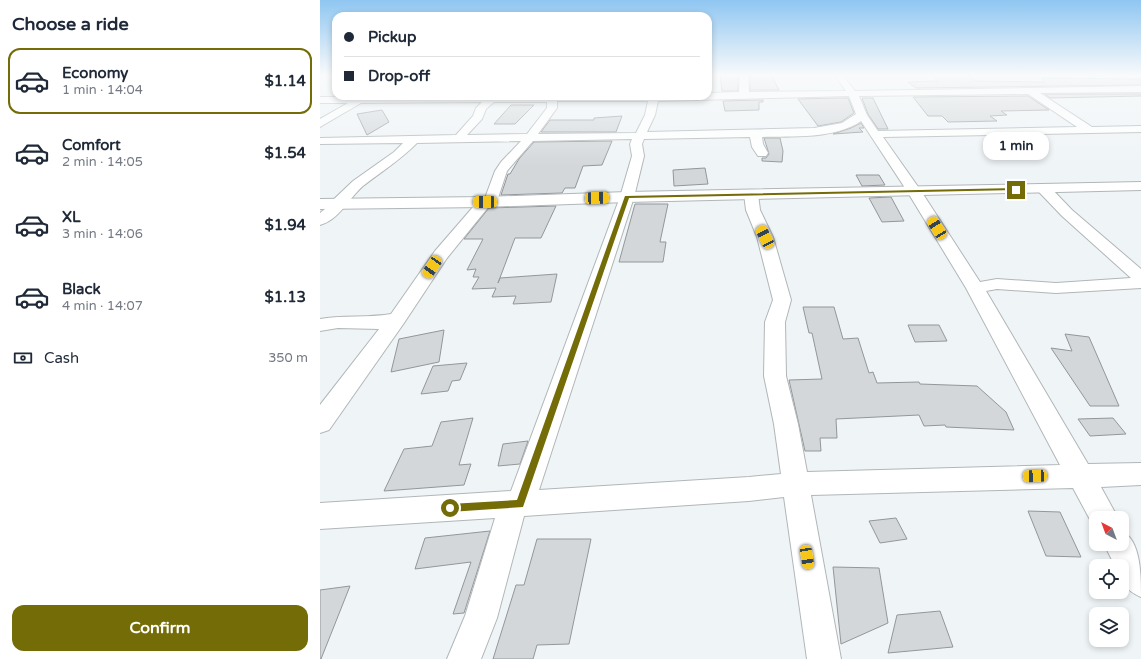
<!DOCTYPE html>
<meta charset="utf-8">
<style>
body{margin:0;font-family:"Varela Round",sans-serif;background:#f2f2f3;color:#1f2937;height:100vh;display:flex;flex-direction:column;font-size:15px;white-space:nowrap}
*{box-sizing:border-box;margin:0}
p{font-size:13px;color:#747a83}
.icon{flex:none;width:22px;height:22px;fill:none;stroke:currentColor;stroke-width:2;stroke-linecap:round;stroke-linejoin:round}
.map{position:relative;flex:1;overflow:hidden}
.drawer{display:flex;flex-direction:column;background:#fff;width:320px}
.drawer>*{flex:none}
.guide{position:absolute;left:12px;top:12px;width:380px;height:88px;border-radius:12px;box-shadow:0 2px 6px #0003;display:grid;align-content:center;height:88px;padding:0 12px;background:#fff}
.needle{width:26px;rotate:319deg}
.controls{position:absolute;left:769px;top:511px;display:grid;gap:8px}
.controls a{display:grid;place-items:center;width:40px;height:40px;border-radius:8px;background:#fff;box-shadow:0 2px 6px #0003;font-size:20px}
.end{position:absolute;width:18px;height:18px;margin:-9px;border:5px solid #736c07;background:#fff;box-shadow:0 0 0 2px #fff}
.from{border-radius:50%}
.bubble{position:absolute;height:28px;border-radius:12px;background:#fff;box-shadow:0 2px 6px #0003;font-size:13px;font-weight:700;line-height:28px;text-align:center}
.car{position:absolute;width:12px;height:24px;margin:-12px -6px;border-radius:5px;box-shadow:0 0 3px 1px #0007;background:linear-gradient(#f5c518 24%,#345 0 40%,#f5c518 0 76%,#345 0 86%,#f5c518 0)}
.guide b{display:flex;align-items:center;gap:14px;height:38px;font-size:15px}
.guide b+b{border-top:1px solid #e0e1e3}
.guide i{width:10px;height:10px;background:#1f2937}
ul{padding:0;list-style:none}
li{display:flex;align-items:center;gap:12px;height:66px;margin:0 8px 6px;padding:0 4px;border:2px solid transparent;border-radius:12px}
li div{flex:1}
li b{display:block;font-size:15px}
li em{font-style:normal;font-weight:700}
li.selected{border-color:#736c07}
li>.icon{width:36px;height:36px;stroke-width:1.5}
h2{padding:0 12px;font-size:18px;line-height:48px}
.pay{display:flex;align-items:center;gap:10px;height:44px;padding:0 12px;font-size:15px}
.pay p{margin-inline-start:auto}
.button{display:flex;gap:8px;margin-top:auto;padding:8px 12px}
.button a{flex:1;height:46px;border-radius:12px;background:#736c07;color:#fff;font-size:16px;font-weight:700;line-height:46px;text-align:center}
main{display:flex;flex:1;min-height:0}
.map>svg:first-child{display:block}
.building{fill:#d3d7d9;stroke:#939799}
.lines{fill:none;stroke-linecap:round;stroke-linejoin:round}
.minor-casing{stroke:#b1b6b8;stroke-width:2}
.tertiary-casing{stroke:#b1b6b8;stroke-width:2}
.minor{fill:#fff;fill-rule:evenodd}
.tertiary{fill:#fff;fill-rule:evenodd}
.route{fill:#736c07}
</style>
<main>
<section class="drawer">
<h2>Choose a ride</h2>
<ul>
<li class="selected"><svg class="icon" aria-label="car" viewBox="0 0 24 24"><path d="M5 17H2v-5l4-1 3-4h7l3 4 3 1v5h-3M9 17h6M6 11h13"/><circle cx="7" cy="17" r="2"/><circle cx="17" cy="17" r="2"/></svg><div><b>Economy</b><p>1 min · 14:04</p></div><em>$1.14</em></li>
<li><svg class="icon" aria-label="car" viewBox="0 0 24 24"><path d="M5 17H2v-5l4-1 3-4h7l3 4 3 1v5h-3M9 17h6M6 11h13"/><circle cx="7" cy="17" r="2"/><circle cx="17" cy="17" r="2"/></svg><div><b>Comfort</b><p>2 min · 14:05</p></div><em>$1.54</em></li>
<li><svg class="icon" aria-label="car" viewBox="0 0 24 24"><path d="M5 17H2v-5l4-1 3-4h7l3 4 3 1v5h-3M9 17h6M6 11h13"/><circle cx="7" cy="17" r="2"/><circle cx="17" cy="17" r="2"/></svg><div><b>XL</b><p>3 min · 14:06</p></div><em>$1.94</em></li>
<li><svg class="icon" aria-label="car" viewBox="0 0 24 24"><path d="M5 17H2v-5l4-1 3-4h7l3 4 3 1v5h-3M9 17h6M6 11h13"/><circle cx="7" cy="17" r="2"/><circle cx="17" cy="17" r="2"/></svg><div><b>Black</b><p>4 min · 14:07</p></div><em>$1.13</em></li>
</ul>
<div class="pay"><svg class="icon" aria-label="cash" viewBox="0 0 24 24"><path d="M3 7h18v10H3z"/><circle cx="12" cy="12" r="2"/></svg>Cash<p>350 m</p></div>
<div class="button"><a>Confirm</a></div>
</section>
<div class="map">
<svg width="821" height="659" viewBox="0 0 821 659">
<rect width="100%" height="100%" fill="#eff4f6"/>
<g class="building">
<path d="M451,74L459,90H430V75Z"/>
<path d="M610,74H646L656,81L725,82L721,78L821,79V85L596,88L588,82L618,81Z"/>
<path d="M400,75H418V91H402Z"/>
<path d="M725,94H821V96L730,98Z"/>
<path d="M708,96L729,110L681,111L687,115L670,116L677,121L628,122L622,116H608L593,97Z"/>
<path d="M516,98H528L534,113L521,122L498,126L478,99Z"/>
<path d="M542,98H553L568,129H558L548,114Z"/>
<path d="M443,100V102H439V110L405,111L403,101Z"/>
<path d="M191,105H214L195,124H174Z"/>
<path d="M62,110L69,122L47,135L37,114Z"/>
<path d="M302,116L296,132H221L230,120H274V118Z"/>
<path d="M541,123L544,128H539L543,132L513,134L531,128Z"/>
<path d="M444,138H460L463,151L462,162L442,161V158H446L449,154Z"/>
<path d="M292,141L282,165L263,166L255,188H245L242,193L181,195L188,174H190L199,159L214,142Z"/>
<path d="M385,168L388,184L354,186L353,170Z"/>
<path d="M536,175H559L565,185L542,186Z"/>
<path d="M571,197L584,221L562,222L549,198Z"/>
<path d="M315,204H348L340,242H346L343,262H299Z"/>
<path d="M236,206L221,238H195L178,283L180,278L237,274L231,302L193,304L196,296L172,297L176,288L152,289L159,277H153L156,269L147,270L163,239H144L169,208Z"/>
<path d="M483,307H514L523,339L538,338L549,373L553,372L557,383L599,382L600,384L657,386L686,412L694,430L626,427L625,425L604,426L599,415L516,419L517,438H500L501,451H485L469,380L502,379L492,333H489Z"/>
<path d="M588,325H619L627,341L595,342Z"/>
<path d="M124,330L119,362L71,372L79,339Z"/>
<path d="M745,334L769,337L799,406H770L731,348L752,351Z"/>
<path d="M147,363L140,380L132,381L128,391L101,394L113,366Z"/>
<path d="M153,418L139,465L151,464L144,485L64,491L84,449L112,446L121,422Z"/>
<path d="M793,418L806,434L770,436L758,419Z"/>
<path d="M208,441L200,464L178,466L183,444Z"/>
<path d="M708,511L740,512L761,557L726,556Z"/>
<path d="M576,518L587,539L560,543L549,521Z"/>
<path d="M170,531L144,613L133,614L151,562L95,569L105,538Z"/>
<path d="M217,539H271L249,644L217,645L213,659H173L196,585H204Z"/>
<path d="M513,567L559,568L568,623L521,644Z"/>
<path d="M30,586L1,659H0V590Z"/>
<path d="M620,611L633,647L568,653L577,615Z"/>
</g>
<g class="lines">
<defs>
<g id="minor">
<path d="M420,74H428L429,92L526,91L514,74H522L535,91L821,86V92L720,93L772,127L821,126V132L563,137L601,191L660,282L677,279L736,283L811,278L742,216L719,192L717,189L719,186L724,185L729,186L752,210L821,269V288L736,293L677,289L666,291L768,464L821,463V485L781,487L798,518H776V528L774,527L753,488L491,495L521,659H487L464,497L429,501L204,516L177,618L161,659H127L145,616L175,518L0,529V503L191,491L300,197L312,156L310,144L312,139L213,141L187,171L176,204L170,205L127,258L84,323L9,430L0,433V405L59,329L18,328L0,331V319C24,315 47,318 71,314L115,251L160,199L165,198L175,171L181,162L201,141L97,143C80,160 61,172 43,186C29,198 19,220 0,225V213L10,205L12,201L33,181L74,152L83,143L0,144V138L136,135L153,116L156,108L162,102L41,103L0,127V119L28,103H0V97L388,96V93L419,92ZM708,94L757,127L558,131L547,115L539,96ZM529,96L536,114L522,123L494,128L327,132L335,115L338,101ZM237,101H328L325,115L316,133L218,134L237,108ZM174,102H227V108L207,134L147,135L162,119L166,109ZM541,121L587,191L646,288L740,465L487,472L478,424L466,376L465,322L471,300L453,237L440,210L438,194L436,191L431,190L426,191L424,194L426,210L437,237L453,300L445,322L444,376L454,424L461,474L429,477L219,490L314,197L324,156L322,144L324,139L430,137L432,147L438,156H446L448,153L443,144L442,137C472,136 516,139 541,121Z"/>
<path d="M802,531C821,541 821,575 821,597C805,590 802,583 802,566H795L784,544H802Z"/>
</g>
<path id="tertiary" d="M821,182V190L307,202L165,207L0,209V199L165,197L307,192Z"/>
</defs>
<use href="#minor" class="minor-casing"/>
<use href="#tertiary" class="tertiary-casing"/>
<use href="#minor" class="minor"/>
<use href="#tertiary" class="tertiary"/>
</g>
<linearGradient id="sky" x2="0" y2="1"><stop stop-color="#8fc6f1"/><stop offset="0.45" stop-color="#f8fafb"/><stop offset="1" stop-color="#f8fafb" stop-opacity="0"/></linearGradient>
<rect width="821" height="166" fill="url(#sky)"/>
<path class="route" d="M696,188L697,190L309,198L203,507L130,512L127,511L126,508L127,505L130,504L197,500L305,196Z"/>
</svg>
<div class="controls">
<a><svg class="needle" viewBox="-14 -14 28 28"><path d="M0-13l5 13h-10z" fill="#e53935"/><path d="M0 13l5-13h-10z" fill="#747a83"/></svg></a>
<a><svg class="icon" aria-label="locate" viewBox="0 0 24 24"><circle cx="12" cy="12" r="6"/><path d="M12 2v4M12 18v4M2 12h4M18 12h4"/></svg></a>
<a><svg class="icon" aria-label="layers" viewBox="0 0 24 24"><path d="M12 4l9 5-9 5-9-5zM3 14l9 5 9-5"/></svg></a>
</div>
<i class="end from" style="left:130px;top:508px"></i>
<i class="end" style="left:696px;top:190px"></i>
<div class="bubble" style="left:663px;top:132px;width:66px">1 min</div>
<i class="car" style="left:277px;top:198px;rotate:88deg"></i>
<i class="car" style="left:165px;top:202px;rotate:270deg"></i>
<i class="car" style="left:617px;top:228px;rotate:328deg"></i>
<i class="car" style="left:445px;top:237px;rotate:333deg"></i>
<i class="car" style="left:112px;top:267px;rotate:214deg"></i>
<i class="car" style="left:715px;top:476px;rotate:268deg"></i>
<i class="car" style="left:487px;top:557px;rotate:171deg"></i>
<div class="guide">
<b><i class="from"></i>Pickup</b>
<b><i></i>Drop-off</b>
</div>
</div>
</main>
